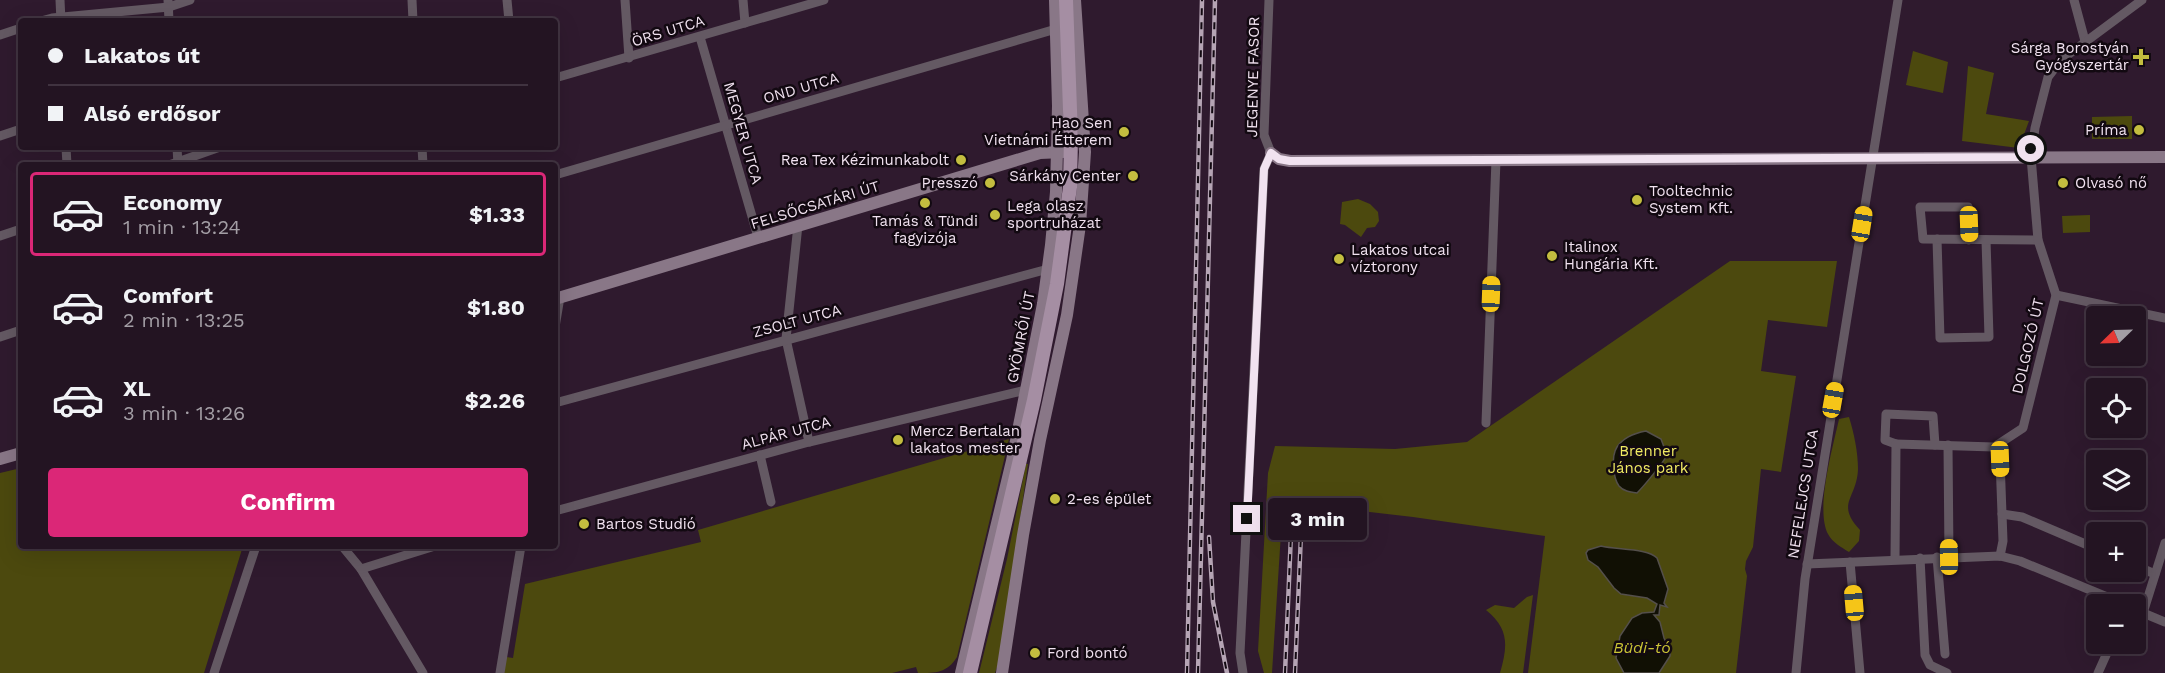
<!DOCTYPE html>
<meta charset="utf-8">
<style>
body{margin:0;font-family:"Work Sans",sans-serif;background:#2f212f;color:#f1f3f6;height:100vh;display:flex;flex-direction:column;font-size:22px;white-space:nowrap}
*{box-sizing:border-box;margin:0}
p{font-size:20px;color:#a39ea5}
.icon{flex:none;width:33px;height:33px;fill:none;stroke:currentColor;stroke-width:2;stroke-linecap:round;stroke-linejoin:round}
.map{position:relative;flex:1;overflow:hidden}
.panel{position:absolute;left:18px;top:162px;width:540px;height:387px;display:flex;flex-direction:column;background:#231422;border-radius:6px;box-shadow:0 6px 24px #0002,0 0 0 2px #403340}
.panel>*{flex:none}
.hud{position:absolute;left:18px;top:18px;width:540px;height:132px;border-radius:6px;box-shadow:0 6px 24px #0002,0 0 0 2px #403340;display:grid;align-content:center;height:132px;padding:0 30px;background:#231422}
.needle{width:39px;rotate:247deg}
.fabs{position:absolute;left:2086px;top:306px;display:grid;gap:12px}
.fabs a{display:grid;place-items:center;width:60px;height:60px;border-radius:6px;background:#231422;box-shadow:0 6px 24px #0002,0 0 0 2px #403340;font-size:30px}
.end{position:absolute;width:27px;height:27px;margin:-14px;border:8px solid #f1e2f0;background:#111;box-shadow:0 0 0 3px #111}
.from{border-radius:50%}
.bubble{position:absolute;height:42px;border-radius:6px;background:#231422;box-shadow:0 6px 24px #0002,0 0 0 2px #403340;font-size:20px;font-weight:700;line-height:42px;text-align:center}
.car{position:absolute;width:18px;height:36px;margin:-18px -9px;border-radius:8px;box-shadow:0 0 4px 2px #0007;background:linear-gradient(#f5c518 24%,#345 0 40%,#f5c518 0 76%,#345 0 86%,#f5c518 0)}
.hud b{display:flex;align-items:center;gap:21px;height:57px;font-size:22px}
.hud b+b{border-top:2px solid #403340}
.hud i{width:15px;height:15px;background:#f1f3f6}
ul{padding:10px 0 0;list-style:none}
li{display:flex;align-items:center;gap:18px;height:84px;margin:0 12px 9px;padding:0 18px;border:3px solid transparent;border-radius:6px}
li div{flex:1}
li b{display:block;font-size:22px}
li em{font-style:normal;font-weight:700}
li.selected{border-color:#db2777}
li>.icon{width:54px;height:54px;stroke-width:1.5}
.primary-button{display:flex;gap:12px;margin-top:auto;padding:12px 30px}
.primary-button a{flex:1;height:69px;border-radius:6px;background:#db2777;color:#fff;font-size:24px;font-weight:700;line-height:69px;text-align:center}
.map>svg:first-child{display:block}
.green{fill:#4c490e}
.water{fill:#111004;stroke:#544f4b;stroke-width:1.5}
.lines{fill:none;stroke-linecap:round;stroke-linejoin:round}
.street{stroke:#645963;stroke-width:9}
.secondary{stroke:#897787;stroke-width:12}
.primary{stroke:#a58ea3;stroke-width:14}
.rail-casing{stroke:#b5a4b4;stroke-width:4.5}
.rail{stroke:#120911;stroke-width:2;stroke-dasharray:7;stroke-linecap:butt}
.route{stroke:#f1e2f0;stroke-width:8}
.poi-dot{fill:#c3bd3f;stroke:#120911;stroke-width:2}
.labels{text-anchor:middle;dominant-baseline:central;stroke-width:5;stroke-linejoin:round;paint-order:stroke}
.street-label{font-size:15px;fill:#f1e2f0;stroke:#120911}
.poi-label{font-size:15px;fill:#f1e2f0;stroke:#120911;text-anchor:start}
.park-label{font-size:15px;fill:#f1eb63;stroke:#120911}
.water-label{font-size:16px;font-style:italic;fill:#cac435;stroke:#120911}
</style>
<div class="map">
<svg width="2165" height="673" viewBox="0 0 2165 673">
<rect width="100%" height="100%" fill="#2f1a2e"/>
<g class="green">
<path d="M1913,51L1948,62L1943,93L1906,85Z"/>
<path d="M1968,66L1994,73L1986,114L2029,121L2019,148L1962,141Z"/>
<path d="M2132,116V139H2092V117Z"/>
<path d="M1358,199L1370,204L1378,212L1379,221L1375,227L1367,228L1361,237L1345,225L1340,224L1342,202Z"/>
<path d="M2090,215V232L2063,233L2062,216Z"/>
<path d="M1730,261H1837L1827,327L1768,320L1761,371L1796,376L1781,472L1761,469L1753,547L1746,561L1745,569L1747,576L1736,673H1528L1545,536L1413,517L1283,502L1272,673H1264L1258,651L1268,473L1275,446L1395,449L1467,442Z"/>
<path d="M1849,417C1854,433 1858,452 1858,469C1857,499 1835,503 1860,530L1859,541L1849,552C1841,547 1833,543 1828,534C1815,509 1833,447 1839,419Z"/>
<path d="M1009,439L957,657C947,673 936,673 918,673L916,667L892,673H504L506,657L513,658L525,584L701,542L698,530Z"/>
<path d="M1026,464H1028L1000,658L995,673H979L1007,559Z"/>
<path d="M21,468V546H243L204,673H0V473Z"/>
<path d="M1533,595L1523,673H1500C1508,645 1509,629 1486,610L1495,605L1514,608L1527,597Z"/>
</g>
<g class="water">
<path d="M1646,431L1661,439L1667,455C1664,462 1643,487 1637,493C1630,492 1623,491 1619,486C1613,478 1611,456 1617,447C1623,438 1635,433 1646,431Z"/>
<path d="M1601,546C1616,550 1648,548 1657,558L1668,589L1664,603L1667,607L1660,605L1659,615H1654L1660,622L1664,638L1670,651V656L1659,673H1624L1616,658L1620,636L1632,618L1642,613L1654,612L1657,604L1647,598L1621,594L1614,588L1598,567L1588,560L1586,553L1588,550Z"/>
</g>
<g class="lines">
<g class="street">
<path d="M60,0L61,21"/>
<path d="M168,0L169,21"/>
<path d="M412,0L413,21"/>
<path d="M507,0L509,21"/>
<path d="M625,0L629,58"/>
<path d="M743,0L745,23"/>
<path d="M2074,0L2085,41"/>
<path d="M41,21L52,18L169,7L190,0"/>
<path d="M0,35L21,28"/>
<path d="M700,37L758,237"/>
<path d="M555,78L824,0"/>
<path d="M0,136L21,129"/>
<path d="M66,147L67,165"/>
<path d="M177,147L178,165"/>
<path d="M422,147L423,165"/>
<path d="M169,165L220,147"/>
<path d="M555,175L1056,29"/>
<path d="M798,225L786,339L809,442"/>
<path d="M0,236L21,229"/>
<path d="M1937,239L1940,338L1989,337L1986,240"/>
<path d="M1969,240L1968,207H1920L1923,239L2038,240"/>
<path d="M2056,295L2165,318"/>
<path d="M555,327L560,297"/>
<path d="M0,337L21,330"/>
<path d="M555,403L1048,269"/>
<path d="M1486,423L1496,160"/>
<path d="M1896,444L1885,440L1886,414L1933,416L1935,445"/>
<path d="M1948,445L1949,557"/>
<path d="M1994,447L2000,459L2003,541L2000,556"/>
<path d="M760,455L771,502"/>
<path d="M555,511L809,442L1026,390"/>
<path d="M2002,514L2022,517L2097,549"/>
<path d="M342,546L361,569L423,673"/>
<path d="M1937,557L1945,654"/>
<path d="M1920,558L1925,655L1930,665L1947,673"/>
<path d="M1895,559L1896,444L1994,447L2023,428L2056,295L2038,240L2031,157L2035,128L2048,77L2061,60L2142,0"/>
<path d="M1850,562L1860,673"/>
<path d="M1807,564L2000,556L2020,561L2124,604"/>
<path d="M2136,566L2155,574"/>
<path d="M361,569L435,546"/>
<path d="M2136,610L2165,622"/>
<path d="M2143,613L2165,543"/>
<path d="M214,673L256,546"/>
<path d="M500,673L521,546"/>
<path d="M1243,673L1240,653L1264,169L1271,153L1264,135L1269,0"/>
<path d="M1796,673L1805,579L1898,0"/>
<path d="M2098,673L2111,644"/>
</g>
<g class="secondary">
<path d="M1271,153L1279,159L1290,161L2165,157"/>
<path d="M555,299L1040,153L1063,152"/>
<path d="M0,459L21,453"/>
<path d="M961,673L1012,461L1043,304L1051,245L1056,192L1058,106L1055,0"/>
<path d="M1002,673L1023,535L1040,440L1067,315L1080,225L1085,152L1075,0"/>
</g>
<path class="primary" d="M970,673L1034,400L1057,284L1070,187L1071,137L1066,0"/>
<defs>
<g id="rail">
<path d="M1209,537L1213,602L1227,673"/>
<path d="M1187,673L1202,0"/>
<path d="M1198,673L1215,0"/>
<path d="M1285,673L1292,511"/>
<path d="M1295,673L1302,511"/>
</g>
</defs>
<use href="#rail" class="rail-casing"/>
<use href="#rail" class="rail"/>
</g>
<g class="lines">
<path class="route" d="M1247,519L1264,169L1271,153L1279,159L1290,161L2031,157V149"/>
</g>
<g class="poi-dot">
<path d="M2138 48h6v6h6v6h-6v6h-6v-6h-6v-6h6z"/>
<circle cx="2139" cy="130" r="6"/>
<circle cx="1124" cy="132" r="6"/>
<circle cx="961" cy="160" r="6"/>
<circle cx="1133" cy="176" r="6"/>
<circle cx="990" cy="183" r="6"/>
<circle cx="2063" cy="183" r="6"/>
<circle cx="1637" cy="200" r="6"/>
<circle cx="925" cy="203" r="6"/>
<circle cx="995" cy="215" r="6"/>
<circle cx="1552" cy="256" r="6"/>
<circle cx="1339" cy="259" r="6"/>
<circle cx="898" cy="440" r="6"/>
<circle cx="1055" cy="499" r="6"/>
<circle cx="584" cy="524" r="6"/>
<circle cx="1035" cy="653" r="6"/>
</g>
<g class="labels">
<g class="street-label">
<text transform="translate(668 31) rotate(-17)">ÖRS UTCA</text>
<text transform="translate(1253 77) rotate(-89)">JEGENYE FASOR</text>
<text transform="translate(801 88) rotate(-16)">OND UTCA</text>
<text transform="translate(743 133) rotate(74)">MEGYER UTCA</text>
<text transform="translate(815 205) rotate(-17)">FELSŐCSATÁRI ÚT</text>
<text transform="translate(797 321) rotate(-15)">ZSOLT UTCA</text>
<text transform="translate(1021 337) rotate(-79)">GYÖMRŐI ÚT</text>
<text transform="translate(2028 346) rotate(-77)">DOLGOZÓ ÚT</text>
<text transform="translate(786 433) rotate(-15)">ALPÁR UTCA</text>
<text transform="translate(1803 494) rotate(-81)">NEFELEJCS UTCA</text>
</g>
<g class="poi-label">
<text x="2129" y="48" text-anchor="end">Sárga Borostyán<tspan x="2129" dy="17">Gyógyszertár</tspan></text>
<text x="1112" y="123" text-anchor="end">Hao Sen<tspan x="1112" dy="17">Vietnámi Étterem</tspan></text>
<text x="2127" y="130" text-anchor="end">Príma</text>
<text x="949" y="160" text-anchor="end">Rea Tex Kézimunkabolt</text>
<text x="1121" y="176" text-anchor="end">Sárkány Center</text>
<text x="978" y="183" text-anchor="end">Presszó</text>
<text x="2075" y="183">Olvasó nő</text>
<text x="1649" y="191">Tooltechnic<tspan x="1649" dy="17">System Kft.</tspan></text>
<text x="1007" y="206">Lega olasz<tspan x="1007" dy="17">sportruházat</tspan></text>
<text x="925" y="221" text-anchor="middle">Tamás &amp; Tündi<tspan x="925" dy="17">fagyizója</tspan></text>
<text x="1564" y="247">Italinox<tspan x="1564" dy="17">Hungária Kft.</tspan></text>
<text x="1351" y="250">Lakatos utcai<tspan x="1351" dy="17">víztorony</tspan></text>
<text x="910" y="431">Mercz Bertalan<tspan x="910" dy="17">lakatos mester</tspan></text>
<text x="1067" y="499">2-es épület</text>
<text x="596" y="524">Bartos Studió</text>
<text x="1047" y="653">Ford bontó</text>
</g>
<g class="park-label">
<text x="1648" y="451">Brenner<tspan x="1648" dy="17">János park</tspan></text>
</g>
<g class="water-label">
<text x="1642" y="647">Büdi-tó</text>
</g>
</g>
</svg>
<div class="fabs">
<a><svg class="needle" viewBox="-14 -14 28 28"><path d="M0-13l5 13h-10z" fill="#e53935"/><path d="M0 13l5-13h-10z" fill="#a39ea5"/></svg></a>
<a><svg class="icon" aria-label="locate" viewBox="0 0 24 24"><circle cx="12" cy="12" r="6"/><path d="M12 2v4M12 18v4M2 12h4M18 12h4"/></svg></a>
<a><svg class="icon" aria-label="layers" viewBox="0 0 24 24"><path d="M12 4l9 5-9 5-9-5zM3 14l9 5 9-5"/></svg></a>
<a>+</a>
<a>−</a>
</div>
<i class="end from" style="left:2031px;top:149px"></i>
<i class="end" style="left:1247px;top:519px"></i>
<div class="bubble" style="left:1268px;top:498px;width:99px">3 min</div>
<i class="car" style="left:1862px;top:224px;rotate:9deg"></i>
<i class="car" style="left:1969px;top:224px;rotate:178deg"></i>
<i class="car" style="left:1491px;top:294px;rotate:2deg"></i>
<i class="car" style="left:1833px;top:400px;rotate:10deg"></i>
<i class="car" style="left:2000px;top:459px;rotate:178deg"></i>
<i class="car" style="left:1949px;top:557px;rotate:359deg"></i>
<i class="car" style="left:1854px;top:603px;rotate:355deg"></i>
<div class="hud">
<b><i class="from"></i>Lakatos út</b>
<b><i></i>Alsó erdősor</b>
</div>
<section class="panel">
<ul>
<li class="selected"><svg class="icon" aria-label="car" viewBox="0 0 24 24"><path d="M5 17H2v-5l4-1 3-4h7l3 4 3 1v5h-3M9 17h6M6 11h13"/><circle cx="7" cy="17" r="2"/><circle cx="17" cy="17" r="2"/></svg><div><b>Economy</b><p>1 min · 13:24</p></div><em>$1.33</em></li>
<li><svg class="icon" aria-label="car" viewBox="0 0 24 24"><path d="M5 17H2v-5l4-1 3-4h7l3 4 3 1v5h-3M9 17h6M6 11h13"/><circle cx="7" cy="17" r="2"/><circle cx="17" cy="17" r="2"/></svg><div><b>Comfort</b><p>2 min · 13:25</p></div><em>$1.80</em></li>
<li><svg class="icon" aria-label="car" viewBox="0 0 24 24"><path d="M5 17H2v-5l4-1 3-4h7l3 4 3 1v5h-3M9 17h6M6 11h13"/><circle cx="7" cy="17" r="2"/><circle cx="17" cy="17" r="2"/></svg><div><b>XL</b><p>3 min · 13:26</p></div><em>$2.26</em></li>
</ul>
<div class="primary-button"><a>Confirm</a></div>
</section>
</div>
